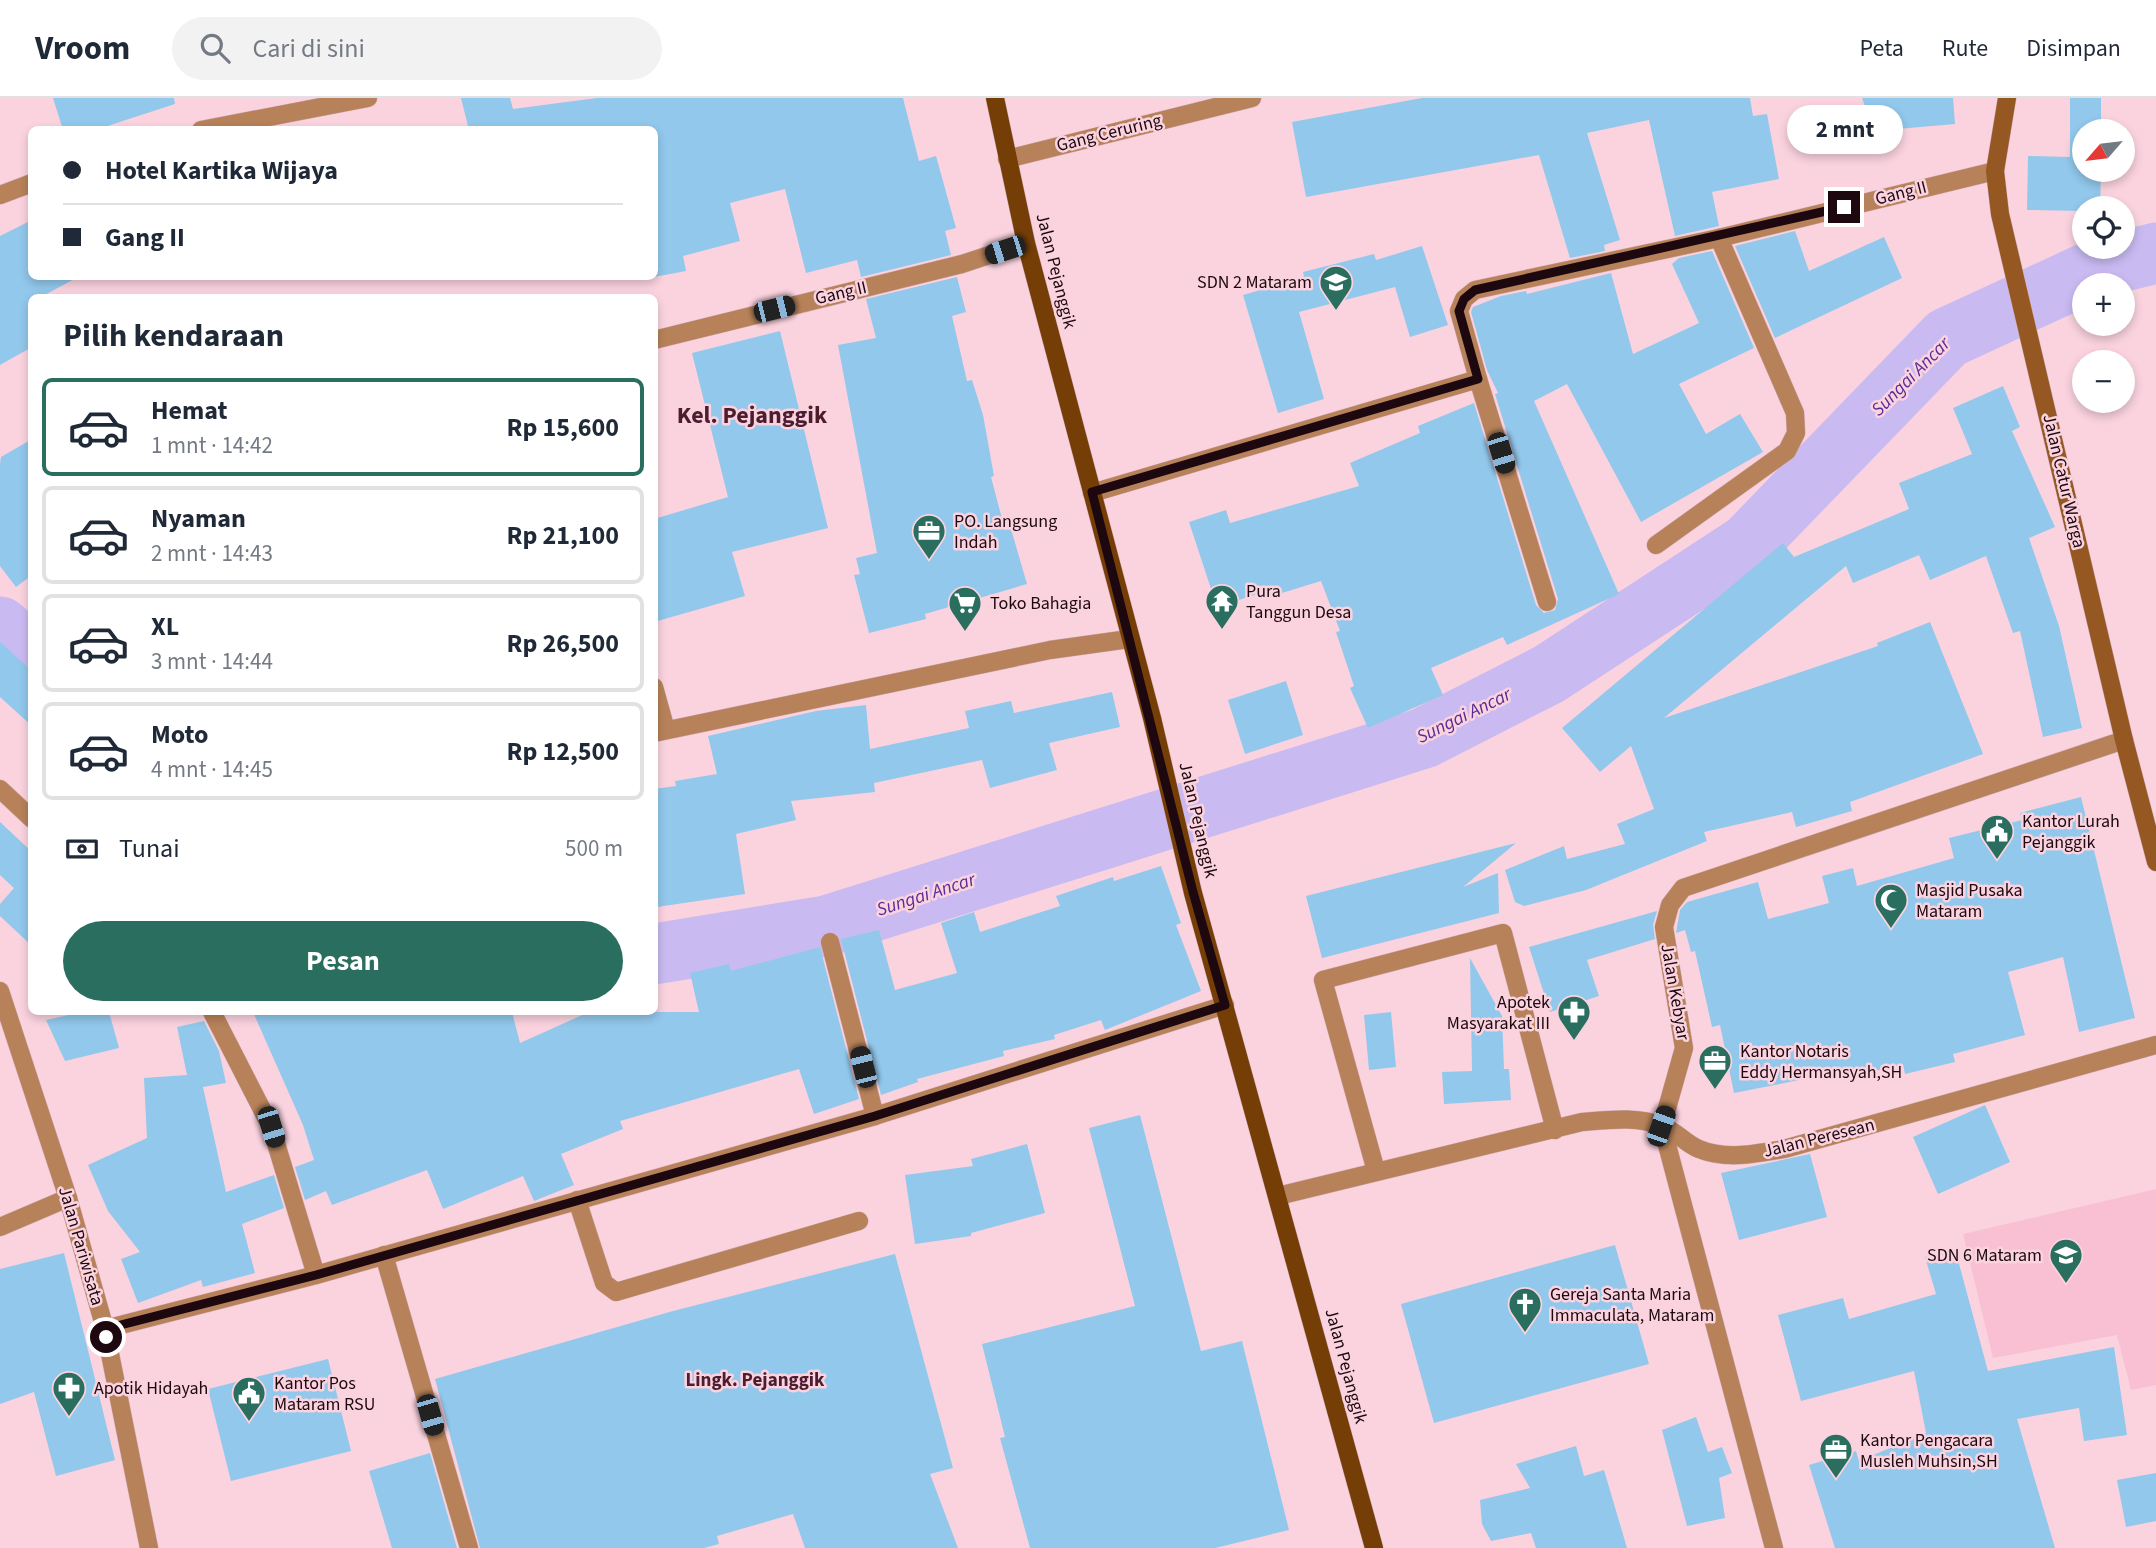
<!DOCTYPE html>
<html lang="id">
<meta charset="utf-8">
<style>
body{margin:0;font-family:"Source Sans 3",sans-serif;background:#f2f2f3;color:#1f2937;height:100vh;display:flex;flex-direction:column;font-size:26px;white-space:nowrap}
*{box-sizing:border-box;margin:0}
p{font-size:23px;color:#747a83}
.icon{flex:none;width:38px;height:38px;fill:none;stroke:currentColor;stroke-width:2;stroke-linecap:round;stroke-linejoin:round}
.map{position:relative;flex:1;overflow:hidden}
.drawer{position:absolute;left:28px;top:196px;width:630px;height:721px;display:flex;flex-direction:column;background:#fff;border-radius:10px;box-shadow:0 4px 10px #0003}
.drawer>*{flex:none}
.top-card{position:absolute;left:28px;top:28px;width:630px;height:154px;border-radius:10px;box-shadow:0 4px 10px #0003;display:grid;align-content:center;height:154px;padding:0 35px;background:#fff}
.needle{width:46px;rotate:242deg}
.tools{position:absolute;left:2072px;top:21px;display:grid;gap:14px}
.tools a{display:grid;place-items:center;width:63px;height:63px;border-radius:50%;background:#fff;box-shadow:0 4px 10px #0003;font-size:35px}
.end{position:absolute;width:32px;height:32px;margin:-16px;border:9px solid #1d0810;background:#fff;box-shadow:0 0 0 4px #fff}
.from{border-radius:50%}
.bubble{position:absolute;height:49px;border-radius:24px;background:#fff;box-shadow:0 4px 10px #0003;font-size:23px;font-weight:700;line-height:49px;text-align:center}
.car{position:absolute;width:21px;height:42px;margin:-21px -10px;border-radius:9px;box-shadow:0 0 5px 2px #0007;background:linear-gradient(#222 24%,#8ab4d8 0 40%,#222 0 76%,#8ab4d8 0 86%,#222 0)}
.top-card b{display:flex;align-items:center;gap:24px;height:66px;font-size:26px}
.top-card b+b{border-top:2px solid #e0e1e3}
.top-card i{width:18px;height:18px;background:#1f2937}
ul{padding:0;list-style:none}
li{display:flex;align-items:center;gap:21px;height:98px;margin:0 14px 10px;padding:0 21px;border:4px solid #e0e1e3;border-radius:10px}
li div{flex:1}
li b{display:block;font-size:26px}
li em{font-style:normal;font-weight:700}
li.active{border-color:#2a6e60}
li>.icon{width:63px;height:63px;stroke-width:1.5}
h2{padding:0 35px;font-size:32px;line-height:84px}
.pay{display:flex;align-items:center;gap:18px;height:77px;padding:0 35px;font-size:26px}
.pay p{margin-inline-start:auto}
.action{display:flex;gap:14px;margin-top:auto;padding:14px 35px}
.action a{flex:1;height:80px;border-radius:42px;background:#2a6e60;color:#fff;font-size:28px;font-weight:700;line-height:80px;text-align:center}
header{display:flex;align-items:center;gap:42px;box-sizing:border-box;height:98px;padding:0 35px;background:#fff;border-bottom:2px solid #e0e1e3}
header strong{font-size:33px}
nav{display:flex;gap:38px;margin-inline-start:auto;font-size:24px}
.search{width:490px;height:63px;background:#f2f2f3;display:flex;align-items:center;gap:18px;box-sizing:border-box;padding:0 24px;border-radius:38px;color:#747a83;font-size:26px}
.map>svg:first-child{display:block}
.built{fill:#f9c0d3}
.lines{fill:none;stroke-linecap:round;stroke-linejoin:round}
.river{stroke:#cabaf2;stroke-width:61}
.building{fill:#92c8ec}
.service-casing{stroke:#d2aeba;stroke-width:19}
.minor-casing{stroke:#d2aeba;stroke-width:19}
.tertiary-casing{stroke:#d2aeba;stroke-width:19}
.secondary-casing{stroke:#d2aeba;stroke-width:19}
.primary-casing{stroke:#d2aeba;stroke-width:19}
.service{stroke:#b78259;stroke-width:18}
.minor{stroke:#b78259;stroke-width:18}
.tertiary{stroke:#b78259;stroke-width:18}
.secondary{stroke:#955823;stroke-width:18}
.primary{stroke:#753e07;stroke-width:18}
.route{stroke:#1d0810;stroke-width:9}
.labels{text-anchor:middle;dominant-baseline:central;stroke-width:5;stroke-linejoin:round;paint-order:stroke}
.street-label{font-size:18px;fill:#1d0810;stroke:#fad3df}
.poi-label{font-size:18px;fill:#1d0810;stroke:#fad3df;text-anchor:start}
.water-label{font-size:19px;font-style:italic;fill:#582d96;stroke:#fad3df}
.neighbourhood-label{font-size:19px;font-weight:bold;fill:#4c1c2f;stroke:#fad3df}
.district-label{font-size:24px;font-weight:bold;fill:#4c1c2f;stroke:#fad3df}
</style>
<header>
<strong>Vroom</strong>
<div class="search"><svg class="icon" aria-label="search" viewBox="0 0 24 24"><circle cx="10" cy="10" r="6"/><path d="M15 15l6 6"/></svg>Cari di sini</div>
<nav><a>Peta</a><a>Rute</a><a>Disimpan</a></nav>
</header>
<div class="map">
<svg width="2156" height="1450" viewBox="0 0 2156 1450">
<rect width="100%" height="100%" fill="#fad3df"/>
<path class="built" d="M2156,1091V1287L2131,1292L2117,1237L1993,1260L1963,1136Z"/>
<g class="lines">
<g class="river">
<path d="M0,529L32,557"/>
<path d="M654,856L826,828L1424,640L1549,576L1748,446L1947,240L2103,168L2156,155"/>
</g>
</g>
<g class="building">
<path d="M53,0H174L175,6L95,32H63Z"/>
<path d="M461,0H510L513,11L597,0H903L919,63L936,58L956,130L945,133L951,157L861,179L857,162L806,175L785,91L730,105L740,143L683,158L686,173L654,179V32H469Z"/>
<path d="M1422,0H1750L1753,18L1767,16L1779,81L1712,94L1719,128L1675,138L1649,22L1587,35L1620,142L1604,147L1605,153L1570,160L1539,57L1306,99L1292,24Z"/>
<path d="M1862,0H1953L1955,26L1874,33Z"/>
<path d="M2070,0H2101V33H2084V72H2101L2100,110H2084V113L2027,112L2028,58L2070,59Z"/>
<path d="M32,122V178H80L39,200H32V249L0,267V138Z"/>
<path d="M1795,133L1809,173L1884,139L1902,180L1775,240L1735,148Z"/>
<path d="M1422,148L1448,227L1410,239L1395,189L1299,214L1324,301L1278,315L1243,197L1304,179L1303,174L1374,156L1376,162Z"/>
<path d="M1712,153L1754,250L1679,286L1706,336L1740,316L1763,354L1641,424L1567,286L1534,303L1619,496L1507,547L1503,539L1431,570L1443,597L1368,630L1350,590L1354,588L1336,534L1340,533L1321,483L1272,498L1270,492L1217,509L1189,424L1226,412L1230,425L1359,388L1350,365L1420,335L1418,328L1474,305L1536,507L1544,515L1555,512L1558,501L1495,296L1498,295L1487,272L1471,214L1473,209L1501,198L1526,193L1527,196L1611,175L1633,256L1699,225L1672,166L1679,160Z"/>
<path d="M957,179L966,214L952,218L967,283L972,282L983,317L994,378L991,379L1005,432L1011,431L1027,486L925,516L926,521L869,535L854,477L860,476L856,460L877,455L838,247L876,240L866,201Z"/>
<path d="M780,233L828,430L732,454L745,498L654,524V421L728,399L692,255Z"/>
<path d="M2003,288L2020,329L2012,333L2055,429L2029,440L2059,528L2082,630L2043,639L2020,533L2013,535L1986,458L1930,482L1919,457L1853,485L1846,468L1664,620L1878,548L1877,545L1930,524L1983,656L1850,704L1852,713L1796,729L1792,714L1704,734L1707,743L1586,792L1524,808L1515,804L1505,772L1564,748L1567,761L1625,746L1617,726L1654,711L1631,648L1600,674L1562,630L1783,445L1794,459L1909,411L1899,385L1972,356L1953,310Z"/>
<path d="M32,341V477L16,489L0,468V366L1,359Z"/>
<path d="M0,544L32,573V628L0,599Z"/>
<path d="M1286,583L1303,637L1245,656L1228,602Z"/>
<path d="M1112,594L1120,629L1049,645L1057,672L990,690L982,662L874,685L875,694L791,703L796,722L736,736L745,796L657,809L654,691L676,688L675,683L717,676L708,638L816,613L866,607L870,651L969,630L965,613L1011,603L1014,615Z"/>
<path d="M2081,699L2135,920L2079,934L2063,859L2008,874L2025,937L1953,956L1955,964L1905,976L1903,966L1847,980L1845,973L1734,995L1720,927L1712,929L1695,853L1691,854L1685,832L1676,835L1680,812L1687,804L1758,784L1768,821L1829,805L1822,778L1853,770L1857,788L1954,760L1949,740L2022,722L2020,715Z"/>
<path d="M0,724L32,754V848L0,818V806L14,790L0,777Z"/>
<path d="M1516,745L1463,789L1498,775L1499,815L1322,860L1306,798Z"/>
<path d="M1161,768L1181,825L1176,827L1201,893L1105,932L1101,922L1054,937L1055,941L1003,953L1004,958L917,981L918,984L881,997L841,841L879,832L895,892L957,875L941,825L974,814L980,834L1060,808L1056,798L1113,779L1114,783Z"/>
<path d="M1657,813L1653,827L1655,841L1587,862L1599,898L1550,914L1529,849Z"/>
<path d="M820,849L859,1001L814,1016L799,971L620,1023L623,1031L561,1056L574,1087L534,1103L523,1078L443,1111L427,1072L332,1107L326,1093L305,1102L295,1069L314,1062L303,1027L253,914H512L520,945L589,914H699L690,875L729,866L731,873Z"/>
<path d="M1470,860L1502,918L1504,971H1509L1511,1002L1444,1006L1442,974L1472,973Z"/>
<path d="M82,914H109L119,950L65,963L46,922Z"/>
<path d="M1391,914L1396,969L1369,972L1364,917Z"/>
<path d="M204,923L219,953L226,985L203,989L226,1094L274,1077L284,1110L242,1126L255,1175L203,1189L201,1182L138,1205L121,1161L140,1154L108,1113L88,1067L147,1040L144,980L187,977L177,929Z"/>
<path d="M1985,1007L2010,1064L1938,1096L1913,1039Z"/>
<path d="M1140,1017L1201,1253L1242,1243L1289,1432L1215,1450H1030L1000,1340L1005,1339L982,1246L1135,1208L1089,1030Z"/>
<path d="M1027,1046L1045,1115L971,1135V1138L915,1146L905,1077L973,1068L971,1061Z"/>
<path d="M1810,1056L1827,1119L1739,1142L1721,1075Z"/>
<path d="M1615,1147L1649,1266L1434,1325L1401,1206Z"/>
<path d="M1955,1151L1988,1273L2114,1249L2127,1337L2084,1343L2079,1310L2017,1321L2055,1450H1835L1809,1367L1856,1353L1859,1363L1926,1335L1914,1273L1801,1303L1778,1217L1843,1200L1849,1221L1936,1196L1925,1159Z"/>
<path d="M64,1155L115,1362L56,1378L34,1294L0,1306V1171Z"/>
<path d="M895,1156L953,1370L930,1376L958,1450H805L793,1416L717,1438L719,1446L704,1450H480L435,1281L673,1213Z"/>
<path d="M328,1261L351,1353L231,1383L208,1291Z"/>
<path d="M1696,1319L1708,1354L1722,1349L1732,1375L1719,1380L1725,1420L1687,1428L1662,1332Z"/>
<path d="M1576,1348L1584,1378L1604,1372L1627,1450H1536L1531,1435L1491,1443L1482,1426L1480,1402L1530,1390L1516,1366Z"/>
<path d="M430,1355L457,1450H392L369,1373Z"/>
<path d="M2156,1375V1423L2126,1429L2117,1382Z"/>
</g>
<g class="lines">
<defs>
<path id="service" d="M577,1102L604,1185L616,1194L859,1123"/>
<g id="minor">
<path d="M201,32L368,0"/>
<path d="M1007,61L1252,0"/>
<path d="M0,97L32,85"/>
<path d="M654,242L962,166L1026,145"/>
<path d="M1478,281L1547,504"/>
<path d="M1092,395L1478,281L1459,213L1464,201L1475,192L1719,140L1995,73"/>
<path d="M1656,447L1787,353L1796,335L1795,315L1719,140"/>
<path d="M654,589L666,632"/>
<path d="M654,635L1050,552L1129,541"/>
<path d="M0,691L32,721"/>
<path d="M830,844L875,1018"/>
<path d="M212,914L271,1029L316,1177"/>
<path d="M1376,1073L1323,882L1503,835L1555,1032"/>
<path d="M1278,1098L1582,1024C1608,1022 1637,1018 1662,1028C1676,1033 1686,1046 1699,1051C1725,1062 1756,1056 1784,1051L2156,947"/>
<path d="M0,1129L68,1100"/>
<path d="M384,1157L469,1450"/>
<path d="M105,1231L316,1177L875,1018L1225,907"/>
<path d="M1774,1450L1662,1028L1684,950L1664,829L1670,807L1683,790L2124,642"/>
</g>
<path id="tertiary" d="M0,893L68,1100L105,1231L149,1450"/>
<path id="secondary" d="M2007,0L1995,73L2000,116L2124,642L2156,764"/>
<path id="primary" d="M995,0L1026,145L1152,620L1193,795L1374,1450"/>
</defs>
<use href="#service" class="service-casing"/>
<use href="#minor" class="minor-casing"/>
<use href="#tertiary" class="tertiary-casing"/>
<use href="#secondary" class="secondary-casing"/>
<use href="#primary" class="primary-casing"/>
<use href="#service" class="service"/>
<use href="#minor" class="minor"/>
<use href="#tertiary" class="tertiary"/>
<use href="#secondary" class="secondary"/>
<use href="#primary" class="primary"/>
</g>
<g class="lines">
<path class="route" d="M106,1239L105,1231L316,1177L875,1018L1225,907L1193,794L1092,394L1478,281L1459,213L1464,201L1475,192L1844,109"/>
</g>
<defs>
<symbol id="school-pin" viewBox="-11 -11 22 30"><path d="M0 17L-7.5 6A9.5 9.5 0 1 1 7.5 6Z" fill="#2a6e60" stroke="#fad3df"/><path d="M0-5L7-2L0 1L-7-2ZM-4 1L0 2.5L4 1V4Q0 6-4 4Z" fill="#fff"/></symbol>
<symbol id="office-pin" viewBox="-11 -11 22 30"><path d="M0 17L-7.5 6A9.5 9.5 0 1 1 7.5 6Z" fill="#2a6e60" stroke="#fad3df"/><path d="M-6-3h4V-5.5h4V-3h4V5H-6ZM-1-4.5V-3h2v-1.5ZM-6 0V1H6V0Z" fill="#fff"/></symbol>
<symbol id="temple-pin" viewBox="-11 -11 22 30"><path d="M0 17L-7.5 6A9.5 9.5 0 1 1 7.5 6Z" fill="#2a6e60" stroke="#fad3df"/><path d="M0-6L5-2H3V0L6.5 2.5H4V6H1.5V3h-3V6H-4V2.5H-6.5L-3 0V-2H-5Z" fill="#fff"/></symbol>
<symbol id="supermarket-pin" viewBox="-11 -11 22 30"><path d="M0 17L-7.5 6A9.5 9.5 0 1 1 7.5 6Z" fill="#2a6e60" stroke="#fad3df"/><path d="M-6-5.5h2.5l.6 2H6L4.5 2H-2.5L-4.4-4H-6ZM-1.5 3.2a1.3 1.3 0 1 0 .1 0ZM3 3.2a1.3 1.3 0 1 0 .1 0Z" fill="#fff"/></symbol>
<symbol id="civic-pin" viewBox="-11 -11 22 30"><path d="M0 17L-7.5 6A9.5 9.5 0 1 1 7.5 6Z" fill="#2a6e60" stroke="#fad3df"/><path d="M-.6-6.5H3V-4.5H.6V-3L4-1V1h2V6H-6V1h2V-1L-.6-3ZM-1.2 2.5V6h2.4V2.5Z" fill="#fff"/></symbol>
<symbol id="mosque-pin" viewBox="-11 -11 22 30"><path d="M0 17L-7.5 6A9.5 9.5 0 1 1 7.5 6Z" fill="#2a6e60" stroke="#fad3df"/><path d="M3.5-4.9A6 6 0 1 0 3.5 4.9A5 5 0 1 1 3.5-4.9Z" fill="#fff"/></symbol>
<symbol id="pharmacy-pin" viewBox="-11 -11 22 30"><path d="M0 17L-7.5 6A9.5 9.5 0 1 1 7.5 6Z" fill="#2a6e60" stroke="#fad3df"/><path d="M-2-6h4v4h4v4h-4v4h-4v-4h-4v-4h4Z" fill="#fff"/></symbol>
<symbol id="church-pin" viewBox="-11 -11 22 30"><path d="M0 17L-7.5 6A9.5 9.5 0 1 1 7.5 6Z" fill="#2a6e60" stroke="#fad3df"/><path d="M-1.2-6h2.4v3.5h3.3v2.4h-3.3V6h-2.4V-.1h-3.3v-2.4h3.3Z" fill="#fff"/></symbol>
</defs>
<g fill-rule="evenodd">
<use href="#school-pin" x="1317" y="165" width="38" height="52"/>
<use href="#office-pin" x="910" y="414" width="38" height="52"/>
<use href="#temple-pin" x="1203" y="484" width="38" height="52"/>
<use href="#supermarket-pin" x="946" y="486" width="38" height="52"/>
<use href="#civic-pin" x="1978" y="714" width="38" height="52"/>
<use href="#mosque-pin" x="1872" y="783" width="38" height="52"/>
<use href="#pharmacy-pin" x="1555" y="895" width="38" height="52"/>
<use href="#office-pin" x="1696" y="944" width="38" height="52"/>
<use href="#school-pin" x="2047" y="1138" width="38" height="52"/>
<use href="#church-pin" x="1506" y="1187" width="38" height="52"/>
<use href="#pharmacy-pin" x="50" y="1271" width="38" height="52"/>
<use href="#civic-pin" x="230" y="1276" width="38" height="52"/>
<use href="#office-pin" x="1817" y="1333" width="38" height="52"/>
</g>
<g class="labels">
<g class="street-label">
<text transform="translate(1109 35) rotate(-14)">Gang Ceruring</text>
<text transform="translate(1901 95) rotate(-14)">Gang II</text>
<text transform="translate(1056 173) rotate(76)">Jalan Pejanggik</text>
<text transform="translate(841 195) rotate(-13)">Gang II</text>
<text transform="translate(2064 383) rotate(77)">Jalan Catur Warga</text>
<text transform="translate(1198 722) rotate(77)">Jalan Pejanggik</text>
<text transform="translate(1675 894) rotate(80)">Jalan Kebyar</text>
<text transform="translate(1819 1040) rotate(-14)">Jalan Peresean</text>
<text transform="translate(81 1148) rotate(74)">Jalan Pariwisata</text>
<text transform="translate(1346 1268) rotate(75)">Jalan Pejanggik</text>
</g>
<g class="poi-label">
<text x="1312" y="184" text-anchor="end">SDN 2 Mataram</text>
<text x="954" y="423">PO. Langsung<tspan x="954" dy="21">Indah</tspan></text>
<text x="1246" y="493">Pura<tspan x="1246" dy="21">Tanggun Desa</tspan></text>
<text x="990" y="505">Toko Bahagia</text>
<text x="2022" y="723">Kantor Lurah<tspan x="2022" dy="21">Pejanggik</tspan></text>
<text x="1916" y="792">Masjid Pusaka<tspan x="1916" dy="21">Mataram</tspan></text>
<text x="1550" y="904" text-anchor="end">Apotek<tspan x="1550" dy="21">Masyarakat III</tspan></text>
<text x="1740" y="953">Kantor Notaris<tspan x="1740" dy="21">Eddy Hermansyah,SH</tspan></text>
<text x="2042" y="1157" text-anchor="end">SDN 6 Mataram</text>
<text x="1550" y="1196">Gereja Santa Maria<tspan x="1550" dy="21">Immaculata, Mataram</tspan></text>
<text x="274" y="1285">Kantor Pos<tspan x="274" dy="21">Mataram RSU</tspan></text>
<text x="94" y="1290">Apotik Hidayah</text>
<text x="1860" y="1342">Kantor Pengacara<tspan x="1860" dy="21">Musleh Muhsin,SH</tspan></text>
</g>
<g class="water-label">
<text transform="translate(1911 279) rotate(-45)">Sungai Ancar</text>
<text transform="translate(1464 618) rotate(-26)">Sungai Ancar</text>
<text transform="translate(926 797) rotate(-18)">Sungai Ancar</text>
</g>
<g class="neighbourhood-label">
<text x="755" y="1282">Lingk. Pejanggik</text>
</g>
<g class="district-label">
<text x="752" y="317">Kel. Pejanggik</text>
</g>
</g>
</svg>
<div class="tools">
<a><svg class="needle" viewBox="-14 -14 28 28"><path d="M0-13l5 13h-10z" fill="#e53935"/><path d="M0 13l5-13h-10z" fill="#747a83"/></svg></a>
<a><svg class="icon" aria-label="locate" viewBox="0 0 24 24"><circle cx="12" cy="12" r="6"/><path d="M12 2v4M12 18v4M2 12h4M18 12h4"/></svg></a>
<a>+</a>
<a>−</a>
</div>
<i class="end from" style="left:106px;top:1239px"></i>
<i class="end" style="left:1844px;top:109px"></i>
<div class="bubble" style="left:1787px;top:7px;width:116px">2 mnt</div>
<i class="car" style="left:1005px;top:152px;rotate:252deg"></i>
<i class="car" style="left:774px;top:211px;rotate:76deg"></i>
<i class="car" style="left:1501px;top:355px;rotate:163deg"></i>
<i class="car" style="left:863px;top:969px;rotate:346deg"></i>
<i class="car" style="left:1661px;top:1028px;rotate:19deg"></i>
<i class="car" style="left:271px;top:1029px;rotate:163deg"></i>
<i class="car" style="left:430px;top:1317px;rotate:164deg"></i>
<div class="top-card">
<b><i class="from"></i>Hotel Kartika Wijaya</b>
<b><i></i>Gang II</b>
</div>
<section class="drawer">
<h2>Pilih kendaraan</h2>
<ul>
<li class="active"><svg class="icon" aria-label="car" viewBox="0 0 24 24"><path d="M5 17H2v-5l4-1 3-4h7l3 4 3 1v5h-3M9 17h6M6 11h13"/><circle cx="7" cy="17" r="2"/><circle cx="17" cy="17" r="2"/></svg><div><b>Hemat</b><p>1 mnt · 14:42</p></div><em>Rp 15,600</em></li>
<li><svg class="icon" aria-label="car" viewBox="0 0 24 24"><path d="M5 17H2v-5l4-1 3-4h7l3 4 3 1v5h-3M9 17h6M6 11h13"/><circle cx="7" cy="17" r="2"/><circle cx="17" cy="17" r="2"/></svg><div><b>Nyaman</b><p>2 mnt · 14:43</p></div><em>Rp 21,100</em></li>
<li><svg class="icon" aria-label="car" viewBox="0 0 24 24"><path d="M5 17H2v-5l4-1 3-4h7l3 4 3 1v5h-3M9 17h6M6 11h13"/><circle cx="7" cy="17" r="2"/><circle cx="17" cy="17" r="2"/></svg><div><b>XL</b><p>3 mnt · 14:44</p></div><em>Rp 26,500</em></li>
<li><svg class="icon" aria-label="car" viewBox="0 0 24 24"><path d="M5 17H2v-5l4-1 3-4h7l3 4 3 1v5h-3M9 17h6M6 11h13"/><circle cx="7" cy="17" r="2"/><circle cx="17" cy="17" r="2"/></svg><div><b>Moto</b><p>4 mnt · 14:45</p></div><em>Rp 12,500</em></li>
</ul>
<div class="pay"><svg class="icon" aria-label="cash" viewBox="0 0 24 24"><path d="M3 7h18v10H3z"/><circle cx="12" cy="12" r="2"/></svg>Tunai<p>500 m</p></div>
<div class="action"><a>Pesan</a></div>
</section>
</div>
